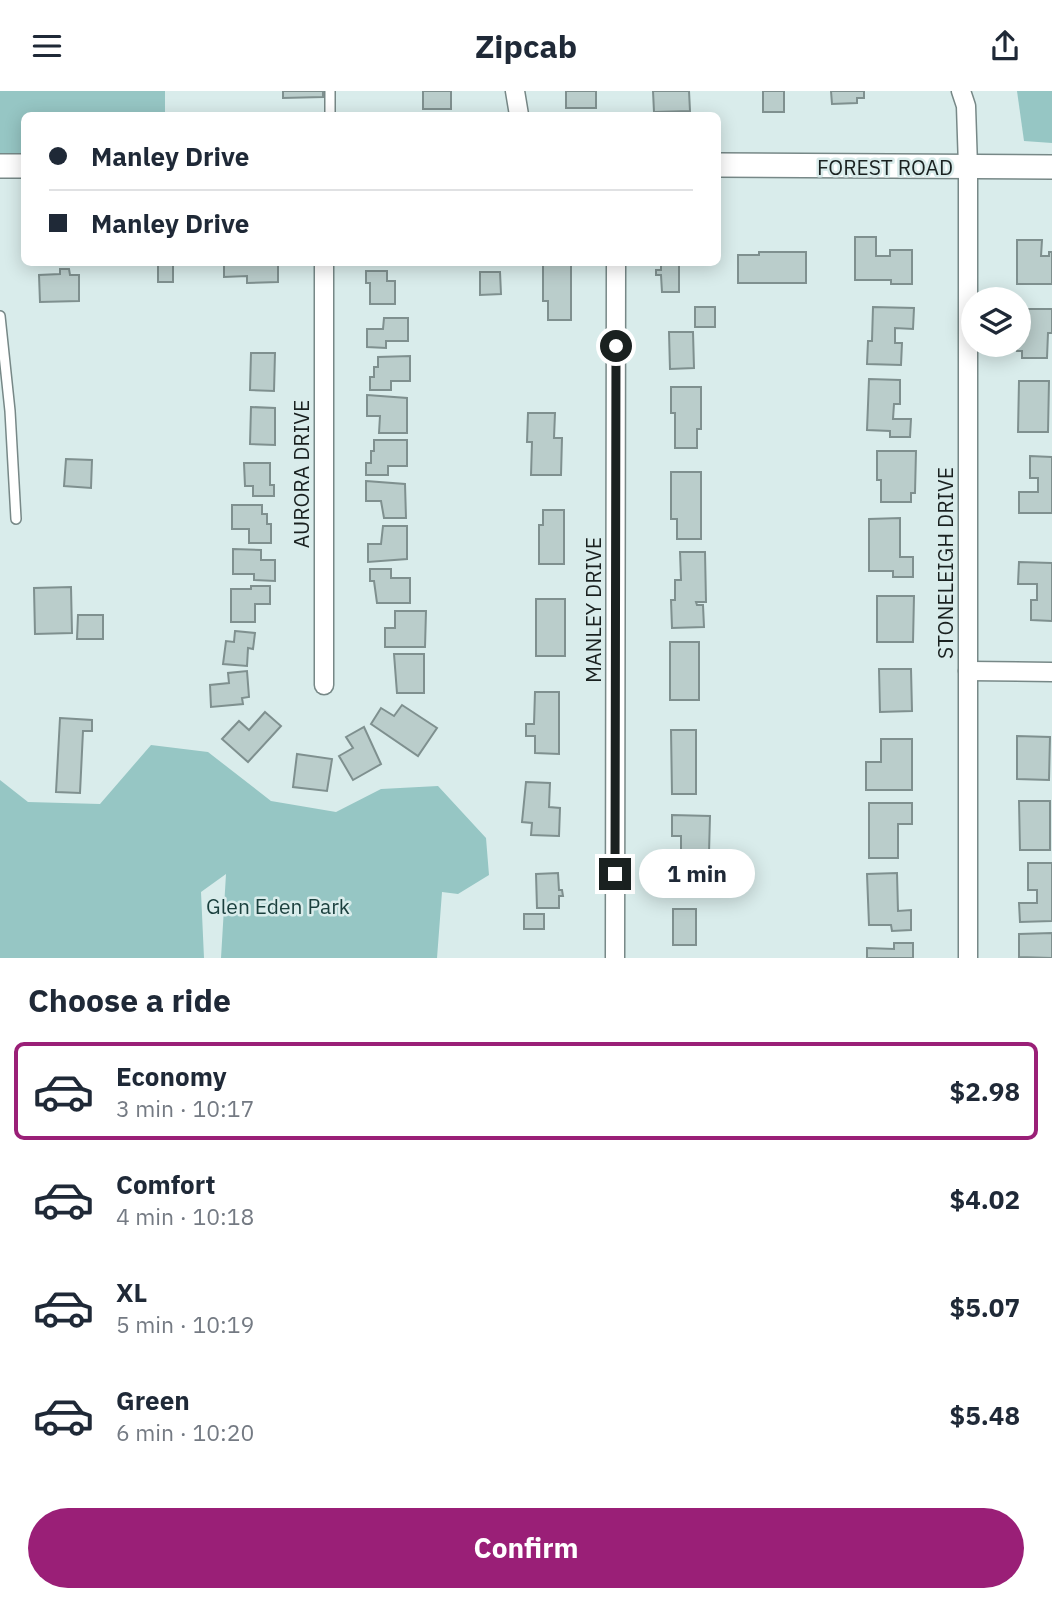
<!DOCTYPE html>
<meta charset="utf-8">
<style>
body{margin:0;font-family:"IBM Plex Sans",sans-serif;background:#f2f2f3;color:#1f2937;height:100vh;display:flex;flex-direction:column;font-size:26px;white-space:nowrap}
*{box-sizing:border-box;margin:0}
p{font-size:23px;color:#747a83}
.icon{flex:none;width:38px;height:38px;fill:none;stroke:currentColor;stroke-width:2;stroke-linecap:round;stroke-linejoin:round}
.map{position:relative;height:867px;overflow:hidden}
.details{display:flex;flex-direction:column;background:#fff;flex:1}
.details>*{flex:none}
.banner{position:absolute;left:21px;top:21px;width:700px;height:154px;border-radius:10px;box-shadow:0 4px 18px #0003;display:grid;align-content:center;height:154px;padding:0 28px;background:#fff}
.controls{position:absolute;left:961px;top:196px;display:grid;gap:14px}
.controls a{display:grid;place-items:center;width:70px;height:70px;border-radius:50%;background:#fff;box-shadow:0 4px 18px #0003;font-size:35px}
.end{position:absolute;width:32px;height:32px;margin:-16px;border:9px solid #1a2120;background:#fff;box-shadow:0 0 0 4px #fff}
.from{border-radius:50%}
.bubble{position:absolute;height:49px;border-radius:24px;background:#fff;box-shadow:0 4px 18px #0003;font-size:23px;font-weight:700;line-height:49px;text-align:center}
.banner b{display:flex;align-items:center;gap:24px;height:66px;font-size:26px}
.banner b+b{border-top:2px solid #e0e1e3}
.banner i{width:18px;height:18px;background:#1f2937}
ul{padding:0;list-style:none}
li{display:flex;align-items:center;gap:21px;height:98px;margin:0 14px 10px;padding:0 14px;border:4px solid transparent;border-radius:10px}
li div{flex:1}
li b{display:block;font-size:26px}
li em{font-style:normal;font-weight:700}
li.selected{border-color:#9a1f77}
li>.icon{width:63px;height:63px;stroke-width:1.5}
h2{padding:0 28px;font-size:32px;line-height:84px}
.action{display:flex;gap:14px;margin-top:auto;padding:14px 28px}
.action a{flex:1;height:80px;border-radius:42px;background:#9a1f77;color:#fff;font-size:28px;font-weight:700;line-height:80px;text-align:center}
header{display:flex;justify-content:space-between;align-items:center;height:91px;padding:0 28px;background:#fff;font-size:32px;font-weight:700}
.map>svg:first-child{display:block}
.green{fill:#96c6c4}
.building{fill:#bacdcb;stroke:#7f908f;stroke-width:2}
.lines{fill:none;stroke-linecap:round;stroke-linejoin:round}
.service-casing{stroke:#778887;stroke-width:12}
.minor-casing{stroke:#778887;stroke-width:21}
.tertiary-casing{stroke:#778887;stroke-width:26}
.service{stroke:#fff;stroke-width:9}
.minor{stroke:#fff;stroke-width:18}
.tertiary{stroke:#fff;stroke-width:23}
.route{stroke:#1a2120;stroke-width:9}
.labels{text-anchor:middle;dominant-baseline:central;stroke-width:5;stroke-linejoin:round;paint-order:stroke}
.street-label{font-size:21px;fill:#1a2120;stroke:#d9eceb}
.park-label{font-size:21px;fill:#1a3f3d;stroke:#d9eceb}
</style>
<header><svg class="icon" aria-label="menu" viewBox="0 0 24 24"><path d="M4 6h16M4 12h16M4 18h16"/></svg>Zipcab<svg class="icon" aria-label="share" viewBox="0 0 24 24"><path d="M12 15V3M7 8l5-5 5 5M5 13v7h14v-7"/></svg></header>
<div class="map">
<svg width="1052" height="867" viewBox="0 0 1052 867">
<rect width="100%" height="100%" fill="#d9eceb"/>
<g class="green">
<path d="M0,0H165V24H24V75L0,76Z"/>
<path d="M1017,0H1052V52L1024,50Z"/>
<path d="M151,654L208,661L271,710L336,721L381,698L438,695L486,747L489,784L458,803L442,801L437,867H221L226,783L201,801L204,867H0V689L28,711L100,713Z"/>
</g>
<g class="building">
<path d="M283,0H323V6L283,7Z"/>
<rect x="423" y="0" width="28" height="18"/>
<rect x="566" y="0" width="30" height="17"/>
<path d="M653,0H689L690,20L654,21Z"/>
<rect x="763" y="0" width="21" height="21"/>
<path d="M831,0H864V7H857V12L832,13Z"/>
<path d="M855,146H876V165H890V159H912V193H891V189H855Z"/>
<path d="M1017,149H1042L1041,165H1049V161H1052V193H1017Z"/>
<path d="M759,161H806V192H738V164H759Z"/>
<path d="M154,172H173V191H158V174Z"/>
<path d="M224,172H278V191L247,192V185L224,186Z"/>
<path d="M543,172H571V229H548V210H543Z"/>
<path d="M661,172H679V201H662L661,184H656V179H661Z"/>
<path d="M60,178H69L70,184H79V210L40,211L39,184L60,183Z"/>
<path d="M366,180H387V190H395V213H370V192H366Z"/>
<path d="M480,181H500L501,203L480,204Z"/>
<rect x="695" y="216" width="20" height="20"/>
<path d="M873,216L914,217L913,238L895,237V252H902L901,274L867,273L868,250H872Z"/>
<path d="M1018,218H1052V242H1048L1047,267H1022V260H1017Z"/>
<path d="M384,227H408V250H386V257L367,256V238H383Z"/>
<path d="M669,241H693L694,277L670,278Z"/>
<path d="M251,262H275L274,300L250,299Z"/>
<path d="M410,265V290H391V299H370V286H374V276H378V266Z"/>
<path d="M869,288L900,289V313H894L893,328H911L910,346H890V340L867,339Z"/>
<path d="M1019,290H1049L1048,341H1018Z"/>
<path d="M671,296H701V338H697V357H675V322H671Z"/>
<path d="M367,304L407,307V342H379L380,325H367Z"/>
<path d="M251,316L275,317V354L250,353Z"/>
<path d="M528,322H555L554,347H562L561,384H531L532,351H527Z"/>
<path d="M374,349H407V375H388V384H366V372H371V360H374Z"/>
<path d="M877,360H916L915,402H911V411H881V389H877Z"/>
<path d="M1030,365L1052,366V422H1019V401H1038V387H1030Z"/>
<path d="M66,368L92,369L91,397L64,395Z"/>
<path d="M244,372H270V394H274V405H253V395H245Z"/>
<path d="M671,381H701V448H677V428H671Z"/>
<path d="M366,390L405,393L406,427H384L381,410H366Z"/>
<path d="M232,414H262V423H267V433H271V452H249V438H232Z"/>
<path d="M543,419H564V473H539V434H543Z"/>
<path d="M900,427V466H913V486H893V480H869V428Z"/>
<path d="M383,435H407V468L368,471V453H381Z"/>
<path d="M233,458L261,459V469H275V490L254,489V483H233Z"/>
<path d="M680,461H705L706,511H696L697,514H703L704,536L672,537L671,509H675V489H681Z"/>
<path d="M1019,471L1052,472V530L1031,529V509H1037V493H1018Z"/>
<path d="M370,478H391V487H410V512H377L374,490H370Z"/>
<path d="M251,495H270V513H255V531H231V498H251Z"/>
<path d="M71,496L72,542L35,543L34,497Z"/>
<path d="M877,505H914L913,551H877Z"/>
<rect x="536" y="508" width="29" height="57"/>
<path d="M395,520H426L425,556H385V537H395Z"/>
<path d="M78,524H103V548H77Z"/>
<path d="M235,540L255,542L253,558L248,557L247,575L223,573L226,550L234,551Z"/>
<rect x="670" y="551" width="29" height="58"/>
<path d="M394,563H424V602H397Z"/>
<path d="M879,578H911L912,620L880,621Z"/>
<path d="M247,580L249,606L242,607L243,613L211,616L210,594L229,592L228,582Z"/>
<path d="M535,601H559V663L535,662V645H526V633H534Z"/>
<path d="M402,614L437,637L418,665L371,633L381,617L394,625Z"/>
<path d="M265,621L281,635L248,671L222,648L239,630L249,639Z"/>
<path d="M60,627L92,629V640H83L80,702L56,701Z"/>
<path d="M364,636L381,673L353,689L339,665L353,657L346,646Z"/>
<path d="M671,639H696V703H672Z"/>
<path d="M1017,645L1050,646L1049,689L1017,688Z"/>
<path d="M881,648H912V699H866V671H881Z"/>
<path d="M297,663L332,668L327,700L293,696Z"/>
<path d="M526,691L550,692L549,716L560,717L559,745L531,744L532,732L522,731Z"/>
<path d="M1019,710H1050V759H1020Z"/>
<path d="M869,712H912V733H898V767H869Z"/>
<path d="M672,724L710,725L709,762H705V771H693V763H681V745H672Z"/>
<path d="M1028,772H1052V830L1020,831L1019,812H1037V799H1028Z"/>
<path d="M738,776V801H709L708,777Z"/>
<path d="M558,782L559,799H562L563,805H559V817H537L536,783Z"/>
<path d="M897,782L898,820L911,819V839L892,840L891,834H869L867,783Z"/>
<rect x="673" y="818" width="23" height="36"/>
<rect x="524" y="823" width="20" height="15"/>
<path d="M1052,842V867L1019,866V843Z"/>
<path d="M894,852H913V867H867V857L894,858Z"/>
</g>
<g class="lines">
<defs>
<g id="service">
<path d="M330,24V0"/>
<path d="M0,225L10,320L16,428"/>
</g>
<g id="minor">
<path d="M515,0L519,24"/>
<path d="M961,0L966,15L968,76V867"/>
<path d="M968,580L1052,581"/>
<path d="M324,594V172"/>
<path d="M615,867L616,172"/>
</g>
<g id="tertiary">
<path d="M718,74L1052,76"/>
<path d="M0,75H24"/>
</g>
</defs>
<use href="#service" class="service-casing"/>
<use href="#minor" class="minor-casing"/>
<use href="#tertiary" class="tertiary-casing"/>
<use href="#service" class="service"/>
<use href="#minor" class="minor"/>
<use href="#tertiary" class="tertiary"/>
</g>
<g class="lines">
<path class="route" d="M615,783L616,255"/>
</g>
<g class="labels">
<g class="street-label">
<text x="885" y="76">FOREST ROAD</text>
<text transform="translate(301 383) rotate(-90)">AURORA DRIVE</text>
<text transform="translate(945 472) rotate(-90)">STONELEIGH DRIVE</text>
<text transform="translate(593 519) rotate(-90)">MANLEY DRIVE</text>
</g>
<g class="park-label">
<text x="278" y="815">Glen Eden Park</text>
</g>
</g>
</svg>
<div class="controls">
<a><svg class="icon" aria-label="layers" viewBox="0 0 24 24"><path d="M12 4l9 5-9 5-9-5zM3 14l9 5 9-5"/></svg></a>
</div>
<i class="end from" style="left:616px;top:255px"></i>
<i class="end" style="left:615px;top:783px"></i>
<div class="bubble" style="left:639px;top:758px;width:116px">1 min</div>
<div class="banner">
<b><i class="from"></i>Manley Drive</b>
<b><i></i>Manley Drive</b>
</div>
</div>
<section class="details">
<h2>Choose a ride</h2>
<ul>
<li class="selected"><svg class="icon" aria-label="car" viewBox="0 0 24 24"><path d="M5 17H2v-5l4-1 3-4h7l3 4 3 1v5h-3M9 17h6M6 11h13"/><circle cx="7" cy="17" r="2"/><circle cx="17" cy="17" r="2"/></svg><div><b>Economy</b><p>3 min · 10:17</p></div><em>$2.98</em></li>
<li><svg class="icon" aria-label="car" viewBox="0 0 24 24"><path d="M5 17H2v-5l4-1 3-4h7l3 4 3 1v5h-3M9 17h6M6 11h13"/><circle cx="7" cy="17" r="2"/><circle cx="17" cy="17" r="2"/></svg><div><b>Comfort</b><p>4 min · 10:18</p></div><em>$4.02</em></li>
<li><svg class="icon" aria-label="car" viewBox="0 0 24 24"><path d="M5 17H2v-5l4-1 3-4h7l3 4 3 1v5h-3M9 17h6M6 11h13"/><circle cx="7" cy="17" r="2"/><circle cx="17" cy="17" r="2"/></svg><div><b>XL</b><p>5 min · 10:19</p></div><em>$5.07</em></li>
<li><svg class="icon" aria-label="car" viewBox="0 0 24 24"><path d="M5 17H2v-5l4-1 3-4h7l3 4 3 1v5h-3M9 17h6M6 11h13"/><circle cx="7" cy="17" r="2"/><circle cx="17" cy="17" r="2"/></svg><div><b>Green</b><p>6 min · 10:20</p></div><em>$5.48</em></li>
</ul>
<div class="action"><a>Confirm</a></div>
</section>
